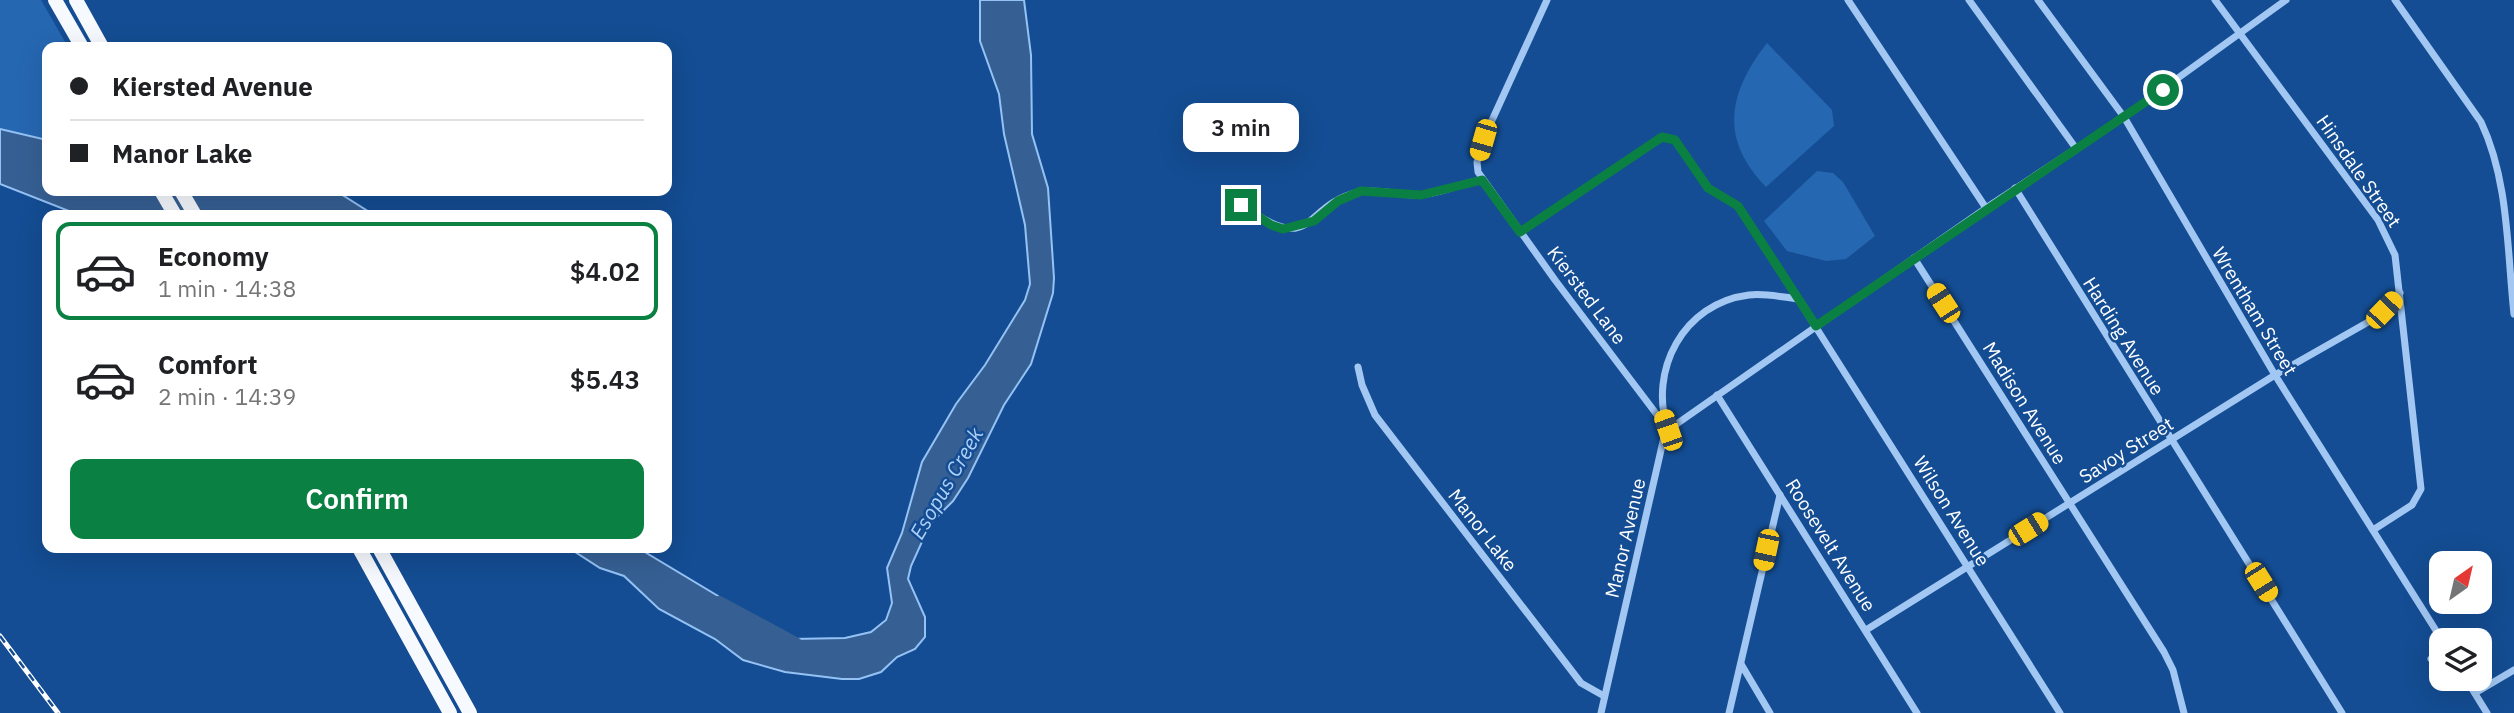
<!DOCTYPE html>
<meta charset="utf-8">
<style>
body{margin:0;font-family:"IBM Plex Sans",sans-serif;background:#f6f6f6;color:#202124;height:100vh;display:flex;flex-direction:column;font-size:26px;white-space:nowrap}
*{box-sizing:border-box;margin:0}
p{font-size:23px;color:#757577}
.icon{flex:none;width:38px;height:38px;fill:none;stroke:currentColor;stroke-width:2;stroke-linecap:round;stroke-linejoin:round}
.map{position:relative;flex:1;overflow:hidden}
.sheet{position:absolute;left:42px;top:210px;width:630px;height:343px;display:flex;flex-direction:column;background:#fff;border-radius:14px;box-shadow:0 7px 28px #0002}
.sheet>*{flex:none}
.guide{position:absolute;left:42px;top:42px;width:630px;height:154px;border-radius:14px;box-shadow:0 7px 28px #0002;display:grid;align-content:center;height:154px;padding:0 28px;background:#fff}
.needle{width:46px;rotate:34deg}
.tools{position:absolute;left:2429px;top:551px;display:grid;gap:14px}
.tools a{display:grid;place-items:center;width:63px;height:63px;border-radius:14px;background:#fff;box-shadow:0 7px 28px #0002;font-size:35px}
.end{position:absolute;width:32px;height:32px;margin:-16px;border:9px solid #0b8043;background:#fff;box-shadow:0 0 0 4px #fff}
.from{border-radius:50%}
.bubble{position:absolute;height:49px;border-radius:14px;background:#fff;box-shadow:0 7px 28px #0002;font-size:23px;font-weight:600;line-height:49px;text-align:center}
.car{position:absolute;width:21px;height:42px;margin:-21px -10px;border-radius:9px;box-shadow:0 0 5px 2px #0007;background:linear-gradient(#f5c518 24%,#345 0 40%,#f5c518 0 76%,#345 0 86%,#f5c518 0)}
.guide b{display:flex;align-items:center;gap:24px;height:66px;font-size:26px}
.guide b+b{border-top:2px solid #e0e0e0}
.guide i{width:18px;height:18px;background:#202124}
ul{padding:12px 0 0;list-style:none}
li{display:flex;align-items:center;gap:21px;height:98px;margin:0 14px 10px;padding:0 14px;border:4px solid transparent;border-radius:14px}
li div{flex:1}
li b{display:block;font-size:26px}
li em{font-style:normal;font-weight:600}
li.current{border-color:#0b8043}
li>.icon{width:63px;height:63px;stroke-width:1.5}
.cta{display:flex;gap:14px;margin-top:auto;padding:14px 28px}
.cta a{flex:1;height:80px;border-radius:14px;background:#0b8043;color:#fff;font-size:28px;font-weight:600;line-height:80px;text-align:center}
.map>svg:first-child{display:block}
.green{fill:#2667b2}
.water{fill:#366094;stroke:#94c2f5;stroke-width:2}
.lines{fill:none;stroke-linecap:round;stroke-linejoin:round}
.river{stroke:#366094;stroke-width:16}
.minor{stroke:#a2c7f2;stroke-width:7}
.trunk{stroke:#f6faff;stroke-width:14}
.rail-casing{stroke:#fff;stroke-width:5}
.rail{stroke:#144d93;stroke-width:2.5;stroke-dasharray:8;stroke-linecap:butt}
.route{stroke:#0b8043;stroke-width:9}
.labels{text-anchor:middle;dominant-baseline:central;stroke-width:5;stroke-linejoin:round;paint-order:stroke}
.street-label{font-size:19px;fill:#fff;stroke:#144d93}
.water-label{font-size:21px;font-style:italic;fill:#aed1f9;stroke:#144d93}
</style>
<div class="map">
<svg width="2514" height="713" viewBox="0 0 2514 713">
<rect width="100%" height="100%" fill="#144d93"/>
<g class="green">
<path d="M0,0H41L68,47H47V140L0,129Z"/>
<path d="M1767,43L1832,110L1834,126L1766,187C1719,139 1728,93 1767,43Z"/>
<path d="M1817,171L1833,173L1843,182L1875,236L1846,259L1826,261L1787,251L1764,221Z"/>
</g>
<g class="water">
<path d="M980,0H1024L1031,55L1032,134L1048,188L1054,278L1053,293L1031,364L1004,405L968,478L953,501L930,524L911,566L908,579L925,617V637L915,649L897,657L881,672L859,679H842L785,672L743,660L715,639L659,609L624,576L600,568L569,548H638L718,596L747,623L770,634L792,639L845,638L871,632L886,620L892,603L887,568L902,533L922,462L956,404L985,365L1025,300L1030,284L1025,225L1004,134L999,94L980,41Z"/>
<path d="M0,129L47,140V191H336L374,215H79L0,184Z"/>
</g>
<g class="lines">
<path class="river" d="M719,604L795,645"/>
<g class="minor">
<path d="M1547,0L1483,140L1477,162L1478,172L1555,280L1664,424"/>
<path d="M1848,0L1986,208"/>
<path d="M1969,0L2075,147"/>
<path d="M2038,0L2124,117L2275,375L2442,640"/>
<path d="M2215,0L2378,220L2395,255L2421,489L2412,505L2373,530"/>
<path d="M2395,0L2481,122C2509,181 2507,251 2514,314"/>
<path d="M2015,188L2342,713"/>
<path d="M1241,205C1318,258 1299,206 1359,192C1377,188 1400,196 1419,195C1440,194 1461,183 1482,180"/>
<path d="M1520,232L1662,137L1675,140L1708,188L1738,206L1798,299"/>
<path d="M1914,258L2164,652L2173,670L2184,713"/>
<path d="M1358,367L1362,385L1375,415L1581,683L1604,696"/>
<path d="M1717,395L1917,713"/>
<path d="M1668,430C1648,371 1683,303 1749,295C1765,293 1782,297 1798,299L2060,713"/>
<path d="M1866,630L2275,375L2370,321L2400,293"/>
<path d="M2431,659L2441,654"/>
<path d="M1741,664L1770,713"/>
<path d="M2466,679L2487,713"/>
<path d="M2475,693L2514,670"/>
<path d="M1601,713L1664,437L1668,430L1986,208L2124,117L2286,0"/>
<path d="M1729,713L1780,495"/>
</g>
<g class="trunk">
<path d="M55,0L82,47"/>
<path d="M76,0L102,47"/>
<path d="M161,191L175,215"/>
<path d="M181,191L195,215"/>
<path d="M359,548L450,713"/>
<path d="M379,548L470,713"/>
</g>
<defs>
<path id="rail" d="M0,636L58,713"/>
</defs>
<use href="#rail" class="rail-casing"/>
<use href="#rail" class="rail"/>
</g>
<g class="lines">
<path class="route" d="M1241,205L1271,225L1283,229L1314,221L1338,201L1361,191L1421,195L1482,180L1520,232L1662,137L1675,140L1708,188L1738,206L1816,326L2163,90"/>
</g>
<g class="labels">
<g class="street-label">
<text transform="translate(2359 171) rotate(55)">Hinsdale Street</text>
<text transform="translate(1587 295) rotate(53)">Kiersted Lane</text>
<text transform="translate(2255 311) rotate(59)">Wrentham Street</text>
<text transform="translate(2124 336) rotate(58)">Harding Avenue</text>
<text transform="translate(2025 403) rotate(58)">Madison Avenue</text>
<text transform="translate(2126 450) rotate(-32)">Savoy Street</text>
<text transform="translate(1952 511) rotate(58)">Wilson Avenue</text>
<text transform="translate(1483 530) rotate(52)">Manor Lake</text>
<text transform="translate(1625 538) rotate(-77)">Manor Avenue</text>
<text transform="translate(1831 545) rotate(58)">Roosevelt Avenue</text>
</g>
<g class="water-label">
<text transform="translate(946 483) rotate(-60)">Esopus Creek</text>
</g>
</g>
</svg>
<div class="tools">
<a><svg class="needle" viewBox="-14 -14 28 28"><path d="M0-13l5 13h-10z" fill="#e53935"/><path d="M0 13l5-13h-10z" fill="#757577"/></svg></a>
<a><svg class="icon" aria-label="layers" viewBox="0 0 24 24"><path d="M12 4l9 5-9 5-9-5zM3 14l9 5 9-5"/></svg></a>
</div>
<i class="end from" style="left:2163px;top:90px"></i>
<i class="end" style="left:1241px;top:205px"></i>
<div class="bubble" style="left:1183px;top:103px;width:116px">3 min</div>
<i class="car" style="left:1483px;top:140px;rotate:196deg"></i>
<i class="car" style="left:1943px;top:303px;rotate:327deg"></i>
<i class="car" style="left:2384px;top:310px;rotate:44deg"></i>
<i class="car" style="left:1668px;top:430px;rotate:341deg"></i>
<i class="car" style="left:2028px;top:529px;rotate:58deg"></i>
<i class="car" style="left:1766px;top:550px;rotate:192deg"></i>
<i class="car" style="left:2261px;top:582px;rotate:148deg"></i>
<div class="guide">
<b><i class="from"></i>Kiersted Avenue</b>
<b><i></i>Manor Lake</b>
</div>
<section class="sheet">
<ul>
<li class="current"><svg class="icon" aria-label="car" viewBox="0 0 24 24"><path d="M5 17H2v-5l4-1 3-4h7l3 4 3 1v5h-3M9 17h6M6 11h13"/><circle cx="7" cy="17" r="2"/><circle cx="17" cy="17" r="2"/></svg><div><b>Economy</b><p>1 min · 14:38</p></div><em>$4.02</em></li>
<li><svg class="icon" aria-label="car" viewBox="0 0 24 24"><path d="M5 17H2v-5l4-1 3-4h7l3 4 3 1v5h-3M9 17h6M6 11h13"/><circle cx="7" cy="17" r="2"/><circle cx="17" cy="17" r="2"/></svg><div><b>Comfort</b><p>2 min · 14:39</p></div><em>$5.43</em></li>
</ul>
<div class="cta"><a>Confirm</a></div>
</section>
</div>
